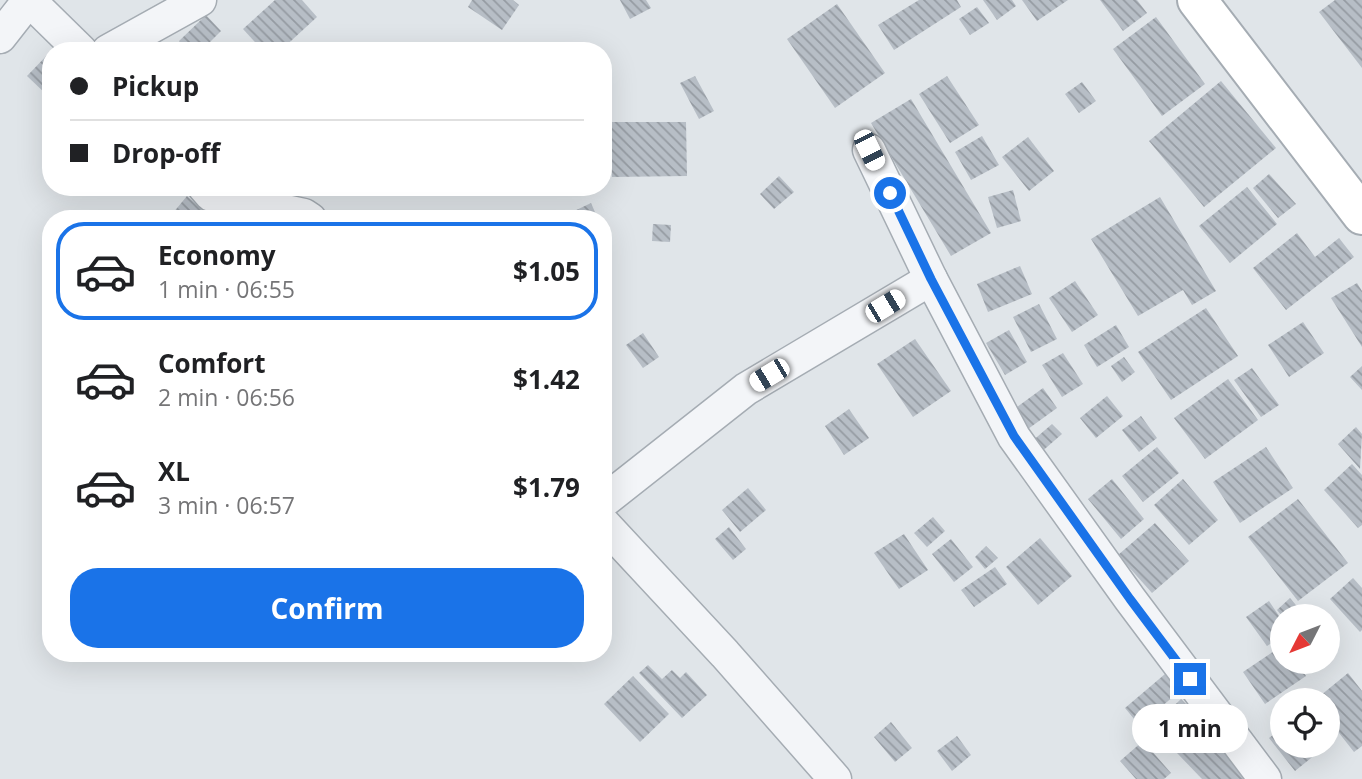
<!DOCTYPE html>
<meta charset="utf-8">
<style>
body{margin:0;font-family:"Open Sans",sans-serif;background:#f2f2f2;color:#202124;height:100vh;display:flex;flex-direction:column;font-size:26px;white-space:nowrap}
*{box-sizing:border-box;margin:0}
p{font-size:23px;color:#757577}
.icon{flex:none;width:38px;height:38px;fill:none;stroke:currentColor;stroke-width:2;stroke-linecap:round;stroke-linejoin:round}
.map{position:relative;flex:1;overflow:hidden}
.side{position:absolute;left:42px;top:210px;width:570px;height:452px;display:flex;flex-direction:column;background:#fff;border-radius:28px;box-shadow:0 7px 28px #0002}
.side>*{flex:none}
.top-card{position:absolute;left:42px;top:42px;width:570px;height:154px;border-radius:28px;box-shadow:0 7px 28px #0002;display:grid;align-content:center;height:154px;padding:0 28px;background:#fff}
.needle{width:46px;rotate:228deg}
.fabs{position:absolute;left:1270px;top:604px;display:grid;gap:14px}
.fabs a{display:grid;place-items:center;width:70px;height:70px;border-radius:50%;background:#fff;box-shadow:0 7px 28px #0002;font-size:35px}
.end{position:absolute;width:32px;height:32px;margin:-16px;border:9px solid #1a73e8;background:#fff;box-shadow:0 0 0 4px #fff}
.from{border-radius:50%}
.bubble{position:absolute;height:49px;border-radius:24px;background:#fff;box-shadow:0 7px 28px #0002;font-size:23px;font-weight:700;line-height:49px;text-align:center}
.car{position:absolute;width:21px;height:42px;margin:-21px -10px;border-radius:9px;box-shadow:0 0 5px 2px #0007;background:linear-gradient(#fff 24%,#345 0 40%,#fff 0 76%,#345 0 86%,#fff 0)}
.top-card b{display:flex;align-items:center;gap:24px;height:66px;font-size:26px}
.top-card b+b{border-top:2px solid #e0e0e0}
.top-card i{width:18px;height:18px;background:#202124}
ul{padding:12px 0 0;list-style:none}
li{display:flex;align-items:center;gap:21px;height:98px;margin:0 14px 10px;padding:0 14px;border:4px solid transparent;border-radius:28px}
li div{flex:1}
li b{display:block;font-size:26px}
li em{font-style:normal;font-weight:700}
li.selected{border-color:#1a73e8}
li>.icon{width:63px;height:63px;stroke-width:1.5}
.action{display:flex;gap:14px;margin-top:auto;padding:14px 28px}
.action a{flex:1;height:80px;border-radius:28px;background:#1a73e8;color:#fff;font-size:28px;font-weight:700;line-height:80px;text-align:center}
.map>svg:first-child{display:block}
.building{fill:url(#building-back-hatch)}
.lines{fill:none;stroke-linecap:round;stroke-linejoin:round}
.street-casing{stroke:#a5acb3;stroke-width:35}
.secondary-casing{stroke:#a5acb3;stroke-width:42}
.street{stroke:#f3f5f8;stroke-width:32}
.secondary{stroke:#fff;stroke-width:38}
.route{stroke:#1a73e8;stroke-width:9}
</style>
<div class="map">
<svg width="1362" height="779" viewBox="0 0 1362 779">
<defs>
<pattern id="building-back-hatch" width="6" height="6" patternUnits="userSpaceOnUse" patternTransform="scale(1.75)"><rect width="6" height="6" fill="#b7bec6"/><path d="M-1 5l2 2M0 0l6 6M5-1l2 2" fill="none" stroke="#959ba2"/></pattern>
</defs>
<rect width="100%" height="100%" fill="#e0e5e9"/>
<g class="building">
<path d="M275,0H302L317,17L280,51H263L243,29Z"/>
<path d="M472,0H513L519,5L502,30L468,7Z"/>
<path d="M620,0H646L651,8L630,19Z"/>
<path d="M919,0H957L961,7L894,50L878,25Z"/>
<path d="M983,0H1012L1016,6L997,20Z"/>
<path d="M1022,0H1068L1037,21Z"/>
<path d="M1100,0H1137L1147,13L1123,31Z"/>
<path d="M1335,0H1362V68L1319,12Z"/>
<path d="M837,4L885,73L835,108L787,39Z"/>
<path d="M977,7L989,23L970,35L959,19Z"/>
<path d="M206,15L221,31L201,51H188L179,41Z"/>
<path d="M1156,17L1205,84L1162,116L1113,49Z"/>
<path d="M51,51V91L47,95L27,76Z"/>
<path d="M695,76L714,111L699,119L680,83Z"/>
<path d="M947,76L979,125L950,143L919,94Z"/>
<path d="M1221,81L1276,148L1204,207L1149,141Z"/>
<path d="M1082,82L1096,101L1079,113L1065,94Z"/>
<path d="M911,99L991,233L951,256L871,123Z"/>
<path d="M611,122H686L687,176L612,177Z"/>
<path d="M982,136L999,165L971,180L955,152Z"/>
<path d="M1028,137L1054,171L1029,191L1002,157Z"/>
<path d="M1269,174L1296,204L1278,218L1253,188Z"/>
<path d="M779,176L794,192L774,209L760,194Z"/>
<path d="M257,187H298L275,207Z"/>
<path d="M440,187H459L447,196Z"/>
<path d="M1247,187L1277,224L1230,263L1199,226Z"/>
<path d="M1013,190L1021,221L997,228L988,197Z"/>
<path d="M187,196L212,219H168Z"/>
<path d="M1160,197L1216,291L1192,305L1183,290L1138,316L1091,239Z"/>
<path d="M591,203L598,219H568L566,215Z"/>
<path d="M653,224L671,225L670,242L652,241Z"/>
<path d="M1297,233L1315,257L1339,238L1354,257L1286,310L1253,268Z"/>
<path d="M1020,266L1032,294L988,312L977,284Z"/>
<path d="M1075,281L1098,315L1072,332L1049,298Z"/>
<path d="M1357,283L1362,291V347L1331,298Z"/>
<path d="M1039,304L1057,339L1031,352L1013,317Z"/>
<path d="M1206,308L1238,356L1171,400L1138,352Z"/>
<path d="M1303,322L1324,353L1289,377L1268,345Z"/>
<path d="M1116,325L1129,347L1097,367L1084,345Z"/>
<path d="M1009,330L1027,362L1005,375L986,343Z"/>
<path d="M643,333L659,357L643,368L626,345Z"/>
<path d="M915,339L951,391L913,417L877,364Z"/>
<path d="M1063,353L1083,384L1062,397L1042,365Z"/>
<path d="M1124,357L1135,372L1122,382L1111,366Z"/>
<path d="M1362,366V390L1350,377Z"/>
<path d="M1252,368L1279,405L1261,417L1234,380Z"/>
<path d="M1228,379L1258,420L1205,459L1174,418Z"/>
<path d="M1043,388L1057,408L1028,429L1013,410Z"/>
<path d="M1107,396L1123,416L1096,438L1080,418Z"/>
<path d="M849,409L869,438L844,455L825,426Z"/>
<path d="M1141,416L1157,438L1139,452L1122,430Z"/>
<path d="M1052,424L1062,434L1039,454L1030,443Z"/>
<path d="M1356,427L1362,434L1360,469L1338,444Z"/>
<path d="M1157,447L1179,473L1143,502L1122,476Z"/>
<path d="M1266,447L1293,488L1240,523L1213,482Z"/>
<path d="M1352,464L1362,475V525L1358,528L1324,490Z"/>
<path d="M1112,479L1144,519L1121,539L1088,499Z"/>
<path d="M1183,479L1218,520L1189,545L1154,505Z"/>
<path d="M748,488L766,510L740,532L722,510Z"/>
<path d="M1298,499L1348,563L1298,601L1248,537Z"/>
<path d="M933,517L945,531L927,547L914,533Z"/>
<path d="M1155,523L1189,561L1152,593L1118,555Z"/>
<path d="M729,527L746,549L733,560L715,539Z"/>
<path d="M904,534L928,570L899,589L874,553Z"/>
<path d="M1040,538L1072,576L1038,605L1006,567Z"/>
<path d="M951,539L973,567L954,582L932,554Z"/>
<path d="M986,546L998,558L985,569L975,557Z"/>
<path d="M995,567L1007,584L974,607L961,590Z"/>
<path d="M1353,578L1362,588V630L1360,632L1330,599Z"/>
<path d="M1290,598L1305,616H1282L1277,610Z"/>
<path d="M1269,601L1283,622V640L1281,637L1267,646L1246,617Z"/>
<path d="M1283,645V662H1296L1306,676L1265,704L1243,672Z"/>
<path d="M648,665L662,679L672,670L680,678L686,672L707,695L682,718L639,673Z"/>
<path d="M1348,673L1362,691V746L1354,752L1328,719V700H1315Z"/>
<path d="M1165,674L1179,692L1139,725L1125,708Z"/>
<path d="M633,676L669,714L640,742L604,704Z"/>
<path d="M1181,699L1252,771L1244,779H1202L1152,727Z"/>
<path d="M891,722L912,748L895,762L874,737Z"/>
<path d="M1283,727V746H1326L1295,771L1269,738Z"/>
<path d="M957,736L971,755L952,771L937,751Z"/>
<path d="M1143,741L1171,773L1164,779H1136L1120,761Z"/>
</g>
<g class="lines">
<defs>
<g id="street">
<path d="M29,0L81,51"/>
<path d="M0,37L29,0"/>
<path d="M108,51L200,0"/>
<path d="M204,187L211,195L304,215L310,219"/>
<path d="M931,279L1014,437L1130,599L1265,779"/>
<path d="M604,501L746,389L931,279L869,150"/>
<path d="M604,524L725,654L835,779"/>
</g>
<path id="secondary" d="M1197,0L1362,215"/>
</defs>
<use href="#street" class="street-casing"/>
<use href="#secondary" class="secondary-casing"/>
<use href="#street" class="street"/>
<use href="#secondary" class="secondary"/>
</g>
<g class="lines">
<path class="route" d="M890,193L931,279L1014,436L1130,599L1190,679"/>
</g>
</svg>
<div class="fabs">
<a><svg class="needle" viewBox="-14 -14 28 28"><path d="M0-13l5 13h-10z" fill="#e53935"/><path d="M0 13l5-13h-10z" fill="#757577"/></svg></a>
<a><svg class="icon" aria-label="locate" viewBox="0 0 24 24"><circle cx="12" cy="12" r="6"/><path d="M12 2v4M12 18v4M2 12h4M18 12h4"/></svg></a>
</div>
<i class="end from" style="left:890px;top:193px"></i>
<i class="end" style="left:1190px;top:679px"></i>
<div class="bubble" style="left:1132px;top:704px;width:116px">1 min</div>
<i class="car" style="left:869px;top:150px;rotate:154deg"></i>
<i class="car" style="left:885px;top:306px;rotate:59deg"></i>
<i class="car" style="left:769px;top:375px;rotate:239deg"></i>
<div class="top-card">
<b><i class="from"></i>Pickup</b>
<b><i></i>Drop-off</b>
</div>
<section class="side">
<ul>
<li class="selected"><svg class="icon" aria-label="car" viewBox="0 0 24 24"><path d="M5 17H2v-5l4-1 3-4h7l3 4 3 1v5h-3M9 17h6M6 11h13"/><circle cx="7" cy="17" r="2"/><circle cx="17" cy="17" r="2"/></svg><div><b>Economy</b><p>1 min · 06:55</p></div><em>$1.05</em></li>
<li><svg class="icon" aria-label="car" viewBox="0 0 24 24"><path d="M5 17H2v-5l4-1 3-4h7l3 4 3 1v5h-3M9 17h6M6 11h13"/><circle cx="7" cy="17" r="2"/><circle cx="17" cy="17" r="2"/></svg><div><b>Comfort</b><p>2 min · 06:56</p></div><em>$1.42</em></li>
<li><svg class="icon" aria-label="car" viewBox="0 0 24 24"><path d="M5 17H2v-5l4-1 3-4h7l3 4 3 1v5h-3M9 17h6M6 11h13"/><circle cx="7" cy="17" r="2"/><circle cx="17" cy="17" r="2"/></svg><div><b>XL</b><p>3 min · 06:57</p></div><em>$1.79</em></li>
</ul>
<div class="action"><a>Confirm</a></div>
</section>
</div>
